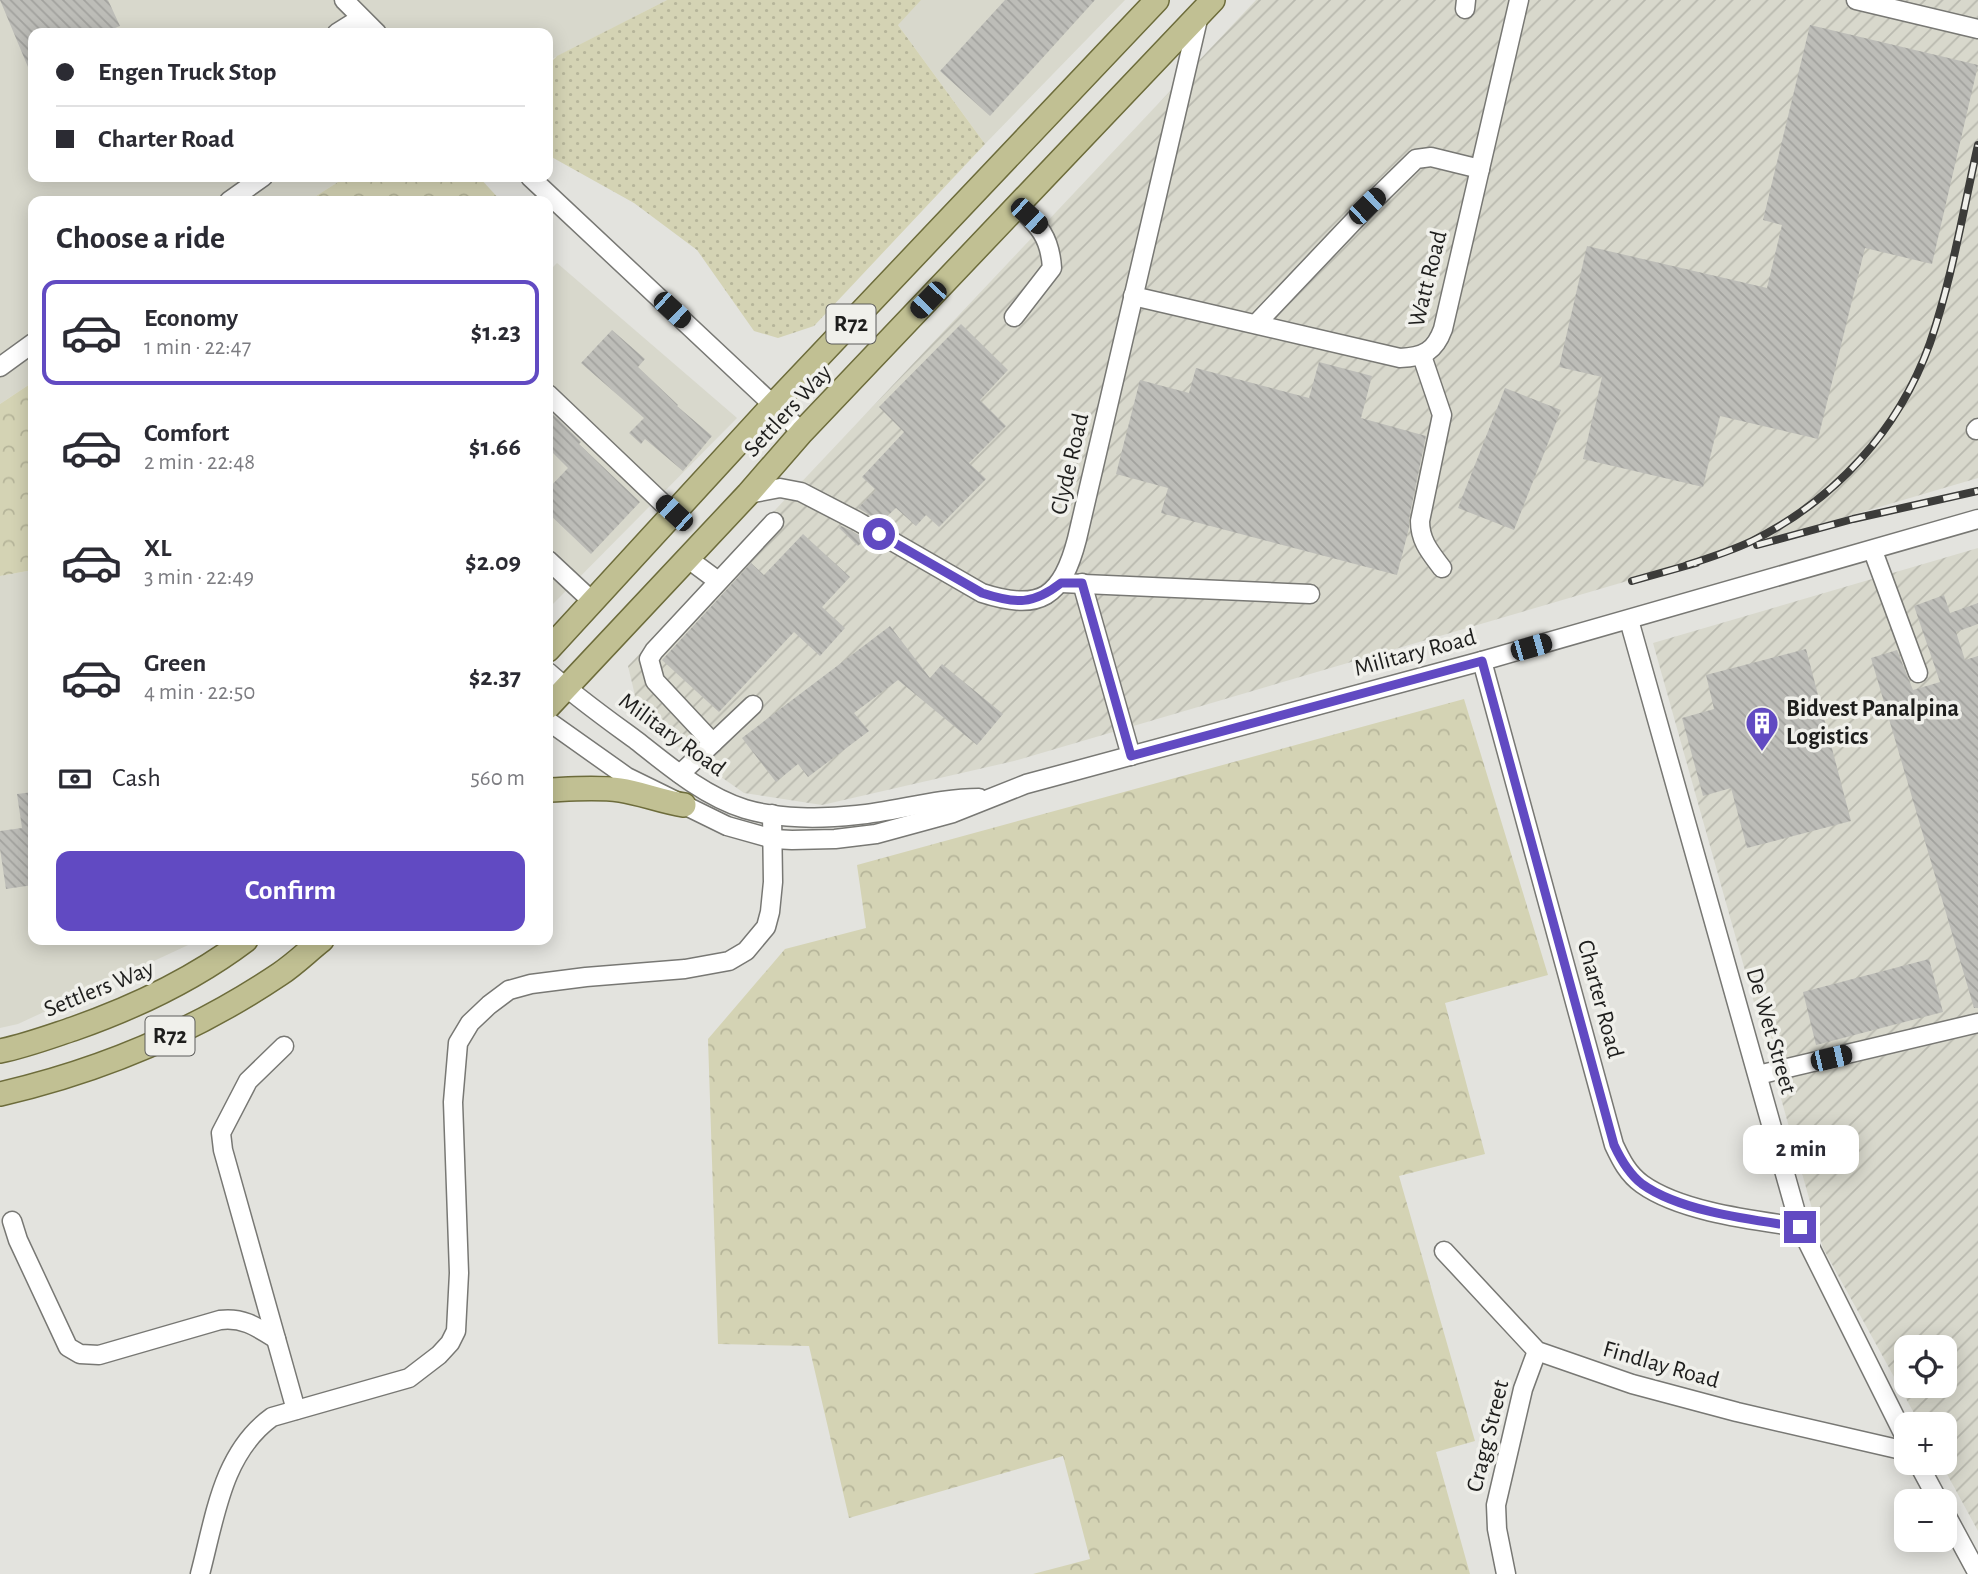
<!DOCTYPE html>
<meta charset="utf-8">
<style>
body{margin:0;font-family:"Alegreya Sans",sans-serif;background:#f2f2f3;color:#2b2b33;height:100vh;display:flex;flex-direction:column;font-size:26px;white-space:nowrap}
*{box-sizing:border-box;margin:0}
p{font-size:23px;color:#7c7c81}
.icon{flex:none;width:38px;height:38px;fill:none;stroke:currentColor;stroke-width:2;stroke-linecap:round;stroke-linejoin:round}
.map{position:relative;flex:1;overflow:hidden}
.drawer{position:absolute;left:28px;top:196px;width:525px;height:749px;display:flex;flex-direction:column;background:#fff;border-radius:14px;box-shadow:0 4px 18px #0003}
.drawer>*{flex:none}
.banner{position:absolute;left:28px;top:28px;width:525px;height:154px;border-radius:14px;box-shadow:0 4px 18px #0003;display:grid;align-content:center;height:154px;padding:0 28px;background:#fff}
.buttons{position:absolute;left:1894px;top:1335px;display:grid;gap:14px}
.buttons a{display:grid;place-items:center;width:63px;height:63px;border-radius:14px;background:#fff;box-shadow:0 4px 18px #0003;font-size:35px}
.end{position:absolute;width:32px;height:32px;margin:-16px;border:9px solid #614ac2;background:#fff;box-shadow:0 0 0 4px #fff}
.from{border-radius:50%}
.bubble{position:absolute;height:49px;border-radius:14px;background:#fff;box-shadow:0 4px 18px #0003;font-size:23px;font-weight:600;line-height:49px;text-align:center}
.car{position:absolute;width:21px;height:42px;margin:-21px -10px;border-radius:9px;box-shadow:0 0 5px 2px #0007;background:linear-gradient(#222 24%,#8ab4d8 0 40%,#222 0 76%,#8ab4d8 0 86%,#222 0)}
.banner b{display:flex;align-items:center;gap:24px;height:66px;font-size:26px}
.banner b+b{border-top:2px solid #e1e1e2}
.banner i{width:18px;height:18px;background:#2b2b33}
ul{padding:0;list-style:none}
li{display:flex;align-items:center;gap:21px;height:105px;margin:0 14px 10px;padding:0 14px;border:4px solid transparent;border-radius:14px}
li div{flex:1}
li b{display:block;font-size:26px}
li em{font-style:normal;font-weight:600}
li.selected{border-color:#614ac2}
li>.icon{width:63px;height:63px;stroke-width:1.5}
h2{padding:0 28px;font-size:32px;line-height:84px}
.pay{display:flex;align-items:center;gap:18px;height:77px;padding:0 28px;font-size:26px}
.pay p{margin-inline-start:auto}
.cta{display:flex;gap:14px;margin-top:auto;padding:14px 28px}
.cta a{flex:1;height:80px;border-radius:14px;background:#614ac2;color:#fff;font-size:28px;font-weight:600;line-height:80px;text-align:center}
.map>svg:first-child{display:block}
.built{fill:#d8d8cc}
.industrial{fill:url(#industrial-furrows);fill-rule:evenodd}
.grass{fill:url(#grass-dots)}
.forest{fill:url(#forest-crowns)}
.building{fill:url(#building-back-hatch)}
.lines{fill:none;stroke-linecap:round;stroke-linejoin:round}
.minor-casing{stroke:#787874;stroke-width:21}
.major-casing{stroke:#6d6c3b;stroke-width:26}
.minor{stroke:#fff;stroke-width:18}
.major{stroke:#c1c093;stroke-width:23}
.rail-casing{stroke:#3c3c3a;stroke-width:8}
.rail{stroke:#f0f0eb;stroke-width:5;stroke-dasharray:16;stroke-linecap:butt}
.route{stroke:#614ac2;stroke-width:9}
.labels{text-anchor:middle;dominant-baseline:central;stroke-width:7;stroke-linejoin:round;paint-order:stroke}
.shield{fill:#f0f0eb;stroke:#5d5d5b;stroke-width:2}
.shield-label{font-size:23px;font-weight:bold;fill:#1e1e1d}
.street-label{font-size:24px;fill:#1e1e1d;stroke:#f0f0eb}
.poi-label{font-size:24px;font-weight:bold;fill:#1e1e1d;stroke:#f0f0eb;text-anchor:start}
</style>
<div class="map">
<svg width="1978" height="1574" viewBox="0 0 1978 1574">
<defs>
<pattern id="industrial-furrows" width="10" height="10" patternUnits="userSpaceOnUse" patternTransform="scale(1.75)"><rect width="10" height="10" fill="#d8d8cc"/><path d="M-1 1l2-2M0 10L10 0M9 11l2-2" fill="none" stroke="#b9b9af"/></pattern>
<pattern id="grass-dots" width="8" height="8" patternUnits="userSpaceOnUse" patternTransform="scale(1.75)"><rect width="8" height="8" fill="#d4d3b4"/><path d="M2 2h.1M6 6h.1" fill="none" stroke="#b6b59a" stroke-width="1.8" stroke-linecap="round"/></pattern>
<pattern id="forest-crowns" width="20" height="18" patternUnits="userSpaceOnUse" patternTransform="scale(1.75)"><rect width="20" height="18" fill="#d4d3b4"/><path d="M2 6a3 3 0 1 1 6 0M12 15a3 3 0 1 1 6 0" fill="none" stroke="#b6b59a"/></pattern>
<pattern id="building-back-hatch" width="6" height="6" patternUnits="userSpaceOnUse" patternTransform="scale(1.75)"><rect width="6" height="6" fill="#bdbdb8"/><path d="M-1 5l2 2M0 0l6 6M5-1l2 2" fill="none" stroke="#a2a29e"/></pattern>
</defs>
<rect width="100%" height="100%" fill="#e3e3de"/>
<g class="built">
<path d="M0,0H667L548,61V33H33V177H346L308,201H33V382L0,404Z"/>
<path d="M870,0H1125L985,144L898,25Z"/>
<path d="M557,263L737,418L548,609V272Z"/>
<path d="M33,570V940H199L18,1024L0,1028V576Z"/>
</g>
<g class="industrial">
<path d="M1256,0H1978V478L1014,761L822,805L744,793L641,721L628,666Z"/>
<path d="M1978,548V1531L1941,1463H1944V1424H1920L1823,1248L1653,643ZM1906,1348H1944V1386H1906Z"/>
</g>
<path class="grass" d="M667,0H921L898,25L985,144L814,326L778,338L754,331L697,250L634,203L548,155V65L557,56Z"/>
<g class="forest">
<path d="M346,177H479L501,201H308Z"/>
<path d="M33,382V570L0,576V404Z"/>
<path d="M1464,699L1548,975L1445,1003L1485,1154L1399,1176L1475,1441L1436,1452L1470,1574H1033L1090,1559L1063,1456L849,1518L809,1346L718,1344L708,1039L785,949L866,928L857,865Z"/>
</g>
<g class="building">
<path d="M0,0H108L120,26L103,33H33V79Z"/>
<path d="M1005,0H1095L990,116L940,71Z"/>
<path d="M1810,25L1978,65L1932,264L1865,248L1818,439L1720,416L1703,487L1583,459L1602,377L1559,367L1587,246L1767,288L1782,225L1763,220Z"/>
<path d="M961,324L1008,370L980,400L1006,426L969,463L986,479L939,527L926,515L916,526L896,508L881,522L858,508L876,490L862,477L904,432L879,407Z"/>
<path d="M612,330L645,359L638,367L678,405L677,406L712,436L683,471L645,439L641,444L629,433L644,418L581,363Z"/>
<path d="M1319,362L1372,376L1361,418L1426,436L1409,519V528L1397,575L1161,513L1168,488L1116,474L1140,380L1189,393L1196,368L1309,398Z"/>
<path d="M1505,388L1561,410L1514,530L1458,508Z"/>
<path d="M548,409L581,442L579,444L640,502L591,554L548,513V489L568,468L548,448Z"/>
<path d="M841,526L852,531L865,539L858,546L839,528Z"/>
<path d="M803,534L850,577L822,607L845,628L820,656L794,632L719,712L662,660L751,563L764,575Z"/>
<path d="M1944,595L1950,613L1978,603V624L1956,632L1965,660L1978,656V1008H1974L1871,658L1897,650L1913,690L1940,682L1914,606Z"/>
<path d="M890,626L930,678L942,664L1003,714L977,745L898,680L854,713L869,731L808,777L798,764L776,782L742,738Z"/>
<path d="M1806,649L1851,821L1747,848L1731,788L1703,796L1682,718L1714,709L1706,675Z"/>
<path d="M33,792V885L6,889L0,849V831L22,828L17,794Z"/>
<path d="M1929,959L1943,1012L1816,1045L1803,992Z"/>
</g>
<g class="lines">
<defs>
<g id="minor">
<path d="M344,0L377,33"/>
<path d="M1856,0L1978,29"/>
<path d="M1465,9L1466,0"/>
<path d="M337,33L361,18"/>
<path d="M530,177L802,432"/>
<path d="M229,201L263,177"/>
<path d="M1133,296L1400,358C1424,357 1435,351 1443,329L1519,0"/>
<path d="M1014,317L1052,268C1050,237 1039,226 1018,206"/>
<path d="M1256,324L1368,206L1416,159L1431,157L1480,169"/>
<path d="M1422,356L1442,415L1420,521C1420,541 1430,552 1442,568"/>
<path d="M0,367L33,343"/>
<path d="M548,394L674,514"/>
<path d="M1976,430L1978,428"/>
<path d="M748,494L780,488L801,492L857,521L982,593C1041,612 1062,597 1077,539L1199,15"/>
<path d="M1873,551L1918,673"/>
<path d="M687,558L718,581"/>
<path d="M548,560L593,602"/>
<path d="M1061,583L1310,594"/>
<path d="M1082,583L1131,756"/>
<path d="M1629,620L1800,1227L1906,1439"/>
<path d="M1482,661L1614,1145C1621,1160 1628,1174 1642,1184C1681,1212 1753,1220 1800,1227"/>
<path d="M548,672C576,697 607,719 637,741C670,767 704,796 745,809C779,819 822,819 857,815C898,811 937,798 979,798"/>
<path d="M548,721L627,777L727,826L773,839L792,840L835,839L876,834L953,813L1026,784L1482,661L1978,519"/>
<path d="M713,743L655,681L649,659L654,651L774,522"/>
<path d="M680,774L753,705"/>
<path d="M284,1046L248,1081L221,1133L223,1150L296,1410"/>
<path d="M1758,1075L1978,1023"/>
<path d="M12,1221L18,1240L68,1347L80,1354L99,1355L220,1320C243,1317 257,1327 276,1339"/>
<path d="M1444,1251L1537,1351L1632,1384L1737,1412L1906,1451"/>
<path d="M1918,1463L1939,1502"/>
<path d="M1944,1511L1978,1574"/>
<path d="M200,1574C215,1518 222,1453 272,1417L409,1378L439,1355L450,1343L456,1331L459,1273L453,1102L458,1043L470,1023L489,1005L509,990L531,984L586,977L685,969L729,961L746,951L766,927L770,912L773,882L772,814"/>
<path d="M1506,1574L1497,1529L1496,1505L1523,1389L1537,1351"/>
</g>
<g id="major">
<path d="M548,650L773,405L1157,0"/>
<path d="M548,707L748,494L802,432L1213,0"/>
<path d="M548,790C572,789 596,787 620,790C641,793 662,802 684,805"/>
<path d="M0,1051C25,1046 49,1037 73,1029C136,1007 193,980 246,940"/>
<path d="M0,1094C100,1071 195,1031 280,974C295,964 308,951 322,940"/>
</g>
</defs>
<use href="#minor" class="minor-casing"/>
<use href="#major" class="major-casing"/>
<use href="#minor" class="minor"/>
<use href="#major" class="major"/>
<defs>
<g id="rail">
<path d="M1757,545L1853,519L1978,491"/>
<path d="M1687,565C1709,558 1731,551 1752,541C1835,500 1899,430 1930,343C1952,279 1963,211 1978,145"/>
<path d="M1632,581L1696,563"/>
</g>
</defs>
<use href="#rail" class="rail-casing"/>
<use href="#rail" class="rail"/>
</g>
<g class="lines">
<path class="route" d="M879,534L982,593C1016,604 1033,605 1061,583H1082L1131,756L1482,661L1614,1145C1621,1160 1629,1174 1642,1184C1681,1212 1753,1220 1800,1227"/>
</g>
<defs>
<symbol id="building-pin" viewBox="-11 -11 22 30"><path d="M0 17L-7.5 6A9.5 9.5 0 1 1 7.5 6Z" fill="#614ac2" stroke="#f0f0eb"/><path d="M-4-6H4V6H1V3H-1V6H-4ZM-2.5-4.3h1.7v1.8h-1.7ZM.8-4.3h1.7v1.8H.8ZM-2.5-1h1.7V.8h-1.7ZM.8-1h1.7V.8H.8Z" fill="#fff"/></symbol>
</defs>
<g fill-rule="evenodd">
<use href="#building-pin" x="1743" y="704" width="38" height="52"/>
</g>
<g class="labels">
<g class="shield">
<rect x="826.5" y="304.5" width="49" height="39" rx="5"/>
<rect x="145.5" y="1016.5" width="49" height="39" rx="5"/>
</g>
<g class="shield-label">
<text x="851" y="324">R72</text>
<text x="170" y="1036">R72</text>
</g>
<g class="street-label">
<text transform="translate(1428 279) rotate(-76)">Watt Road</text>
<text transform="translate(788 411) rotate(-47)">Settlers Way</text>
<text transform="translate(1070 464) rotate(-77)">Clyde Road</text>
<text transform="translate(1415 653) rotate(-15)">Military Road</text>
<text transform="translate(672 735) rotate(36)">Military Road</text>
<text transform="translate(99 989) rotate(-22)">Settlers Way</text>
<text transform="translate(1600 999) rotate(75)">Charter Road</text>
<text transform="translate(1771 1031) rotate(74)">De Wet Street</text>
<text transform="translate(1661 1365) rotate(16)">Findlay Road</text>
<text transform="translate(1488 1436) rotate(-76)">Cragg Street</text>
</g>
<g class="poi-label">
<text x="1786" y="709">Bidvest Panalpina<tspan x="1786" dy="28">Logistics</tspan></text>
</g>
</g>
</svg>
<div class="buttons">
<a><svg class="icon" aria-label="locate" viewBox="0 0 24 24"><circle cx="12" cy="12" r="6"/><path d="M12 2v4M12 18v4M2 12h4M18 12h4"/></svg></a>
<a>+</a>
<a>−</a>
</div>
<i class="end from" style="left:879px;top:534px"></i>
<i class="end" style="left:1800px;top:1227px"></i>
<div class="bubble" style="left:1743px;top:1125px;width:116px">2 min</div>
<i class="car" style="left:1367px;top:206px;rotate:46deg"></i>
<i class="car" style="left:1029px;top:216px;rotate:133deg"></i>
<i class="car" style="left:928px;top:300px;rotate:224deg"></i>
<i class="car" style="left:672px;top:310px;rotate:133deg"></i>
<i class="car" style="left:674px;top:513px;rotate:313deg"></i>
<i class="car" style="left:1531px;top:647px;rotate:74deg"></i>
<i class="car" style="left:1831px;top:1058px;rotate:77deg"></i>
<div class="banner">
<b><i class="from"></i>Engen Truck Stop</b>
<b><i></i>Charter Road</b>
</div>
<section class="drawer">
<h2>Choose a ride</h2>
<ul>
<li class="selected"><svg class="icon" aria-label="car" viewBox="0 0 24 24"><path d="M5 17H2v-5l4-1 3-4h7l3 4 3 1v5h-3M9 17h6M6 11h13"/><circle cx="7" cy="17" r="2"/><circle cx="17" cy="17" r="2"/></svg><div><b>Economy</b><p>1 min · 22:47</p></div><em>$1.23</em></li>
<li><svg class="icon" aria-label="car" viewBox="0 0 24 24"><path d="M5 17H2v-5l4-1 3-4h7l3 4 3 1v5h-3M9 17h6M6 11h13"/><circle cx="7" cy="17" r="2"/><circle cx="17" cy="17" r="2"/></svg><div><b>Comfort</b><p>2 min · 22:48</p></div><em>$1.66</em></li>
<li><svg class="icon" aria-label="car" viewBox="0 0 24 24"><path d="M5 17H2v-5l4-1 3-4h7l3 4 3 1v5h-3M9 17h6M6 11h13"/><circle cx="7" cy="17" r="2"/><circle cx="17" cy="17" r="2"/></svg><div><b>XL</b><p>3 min · 22:49</p></div><em>$2.09</em></li>
<li><svg class="icon" aria-label="car" viewBox="0 0 24 24"><path d="M5 17H2v-5l4-1 3-4h7l3 4 3 1v5h-3M9 17h6M6 11h13"/><circle cx="7" cy="17" r="2"/><circle cx="17" cy="17" r="2"/></svg><div><b>Green</b><p>4 min · 22:50</p></div><em>$2.37</em></li>
</ul>
<div class="pay"><svg class="icon" aria-label="cash" viewBox="0 0 24 24"><path d="M3 7h18v10H3z"/><circle cx="12" cy="12" r="2"/></svg>Cash<p>560 m</p></div>
<div class="cta"><a>Confirm</a></div>
</section>
</div>
